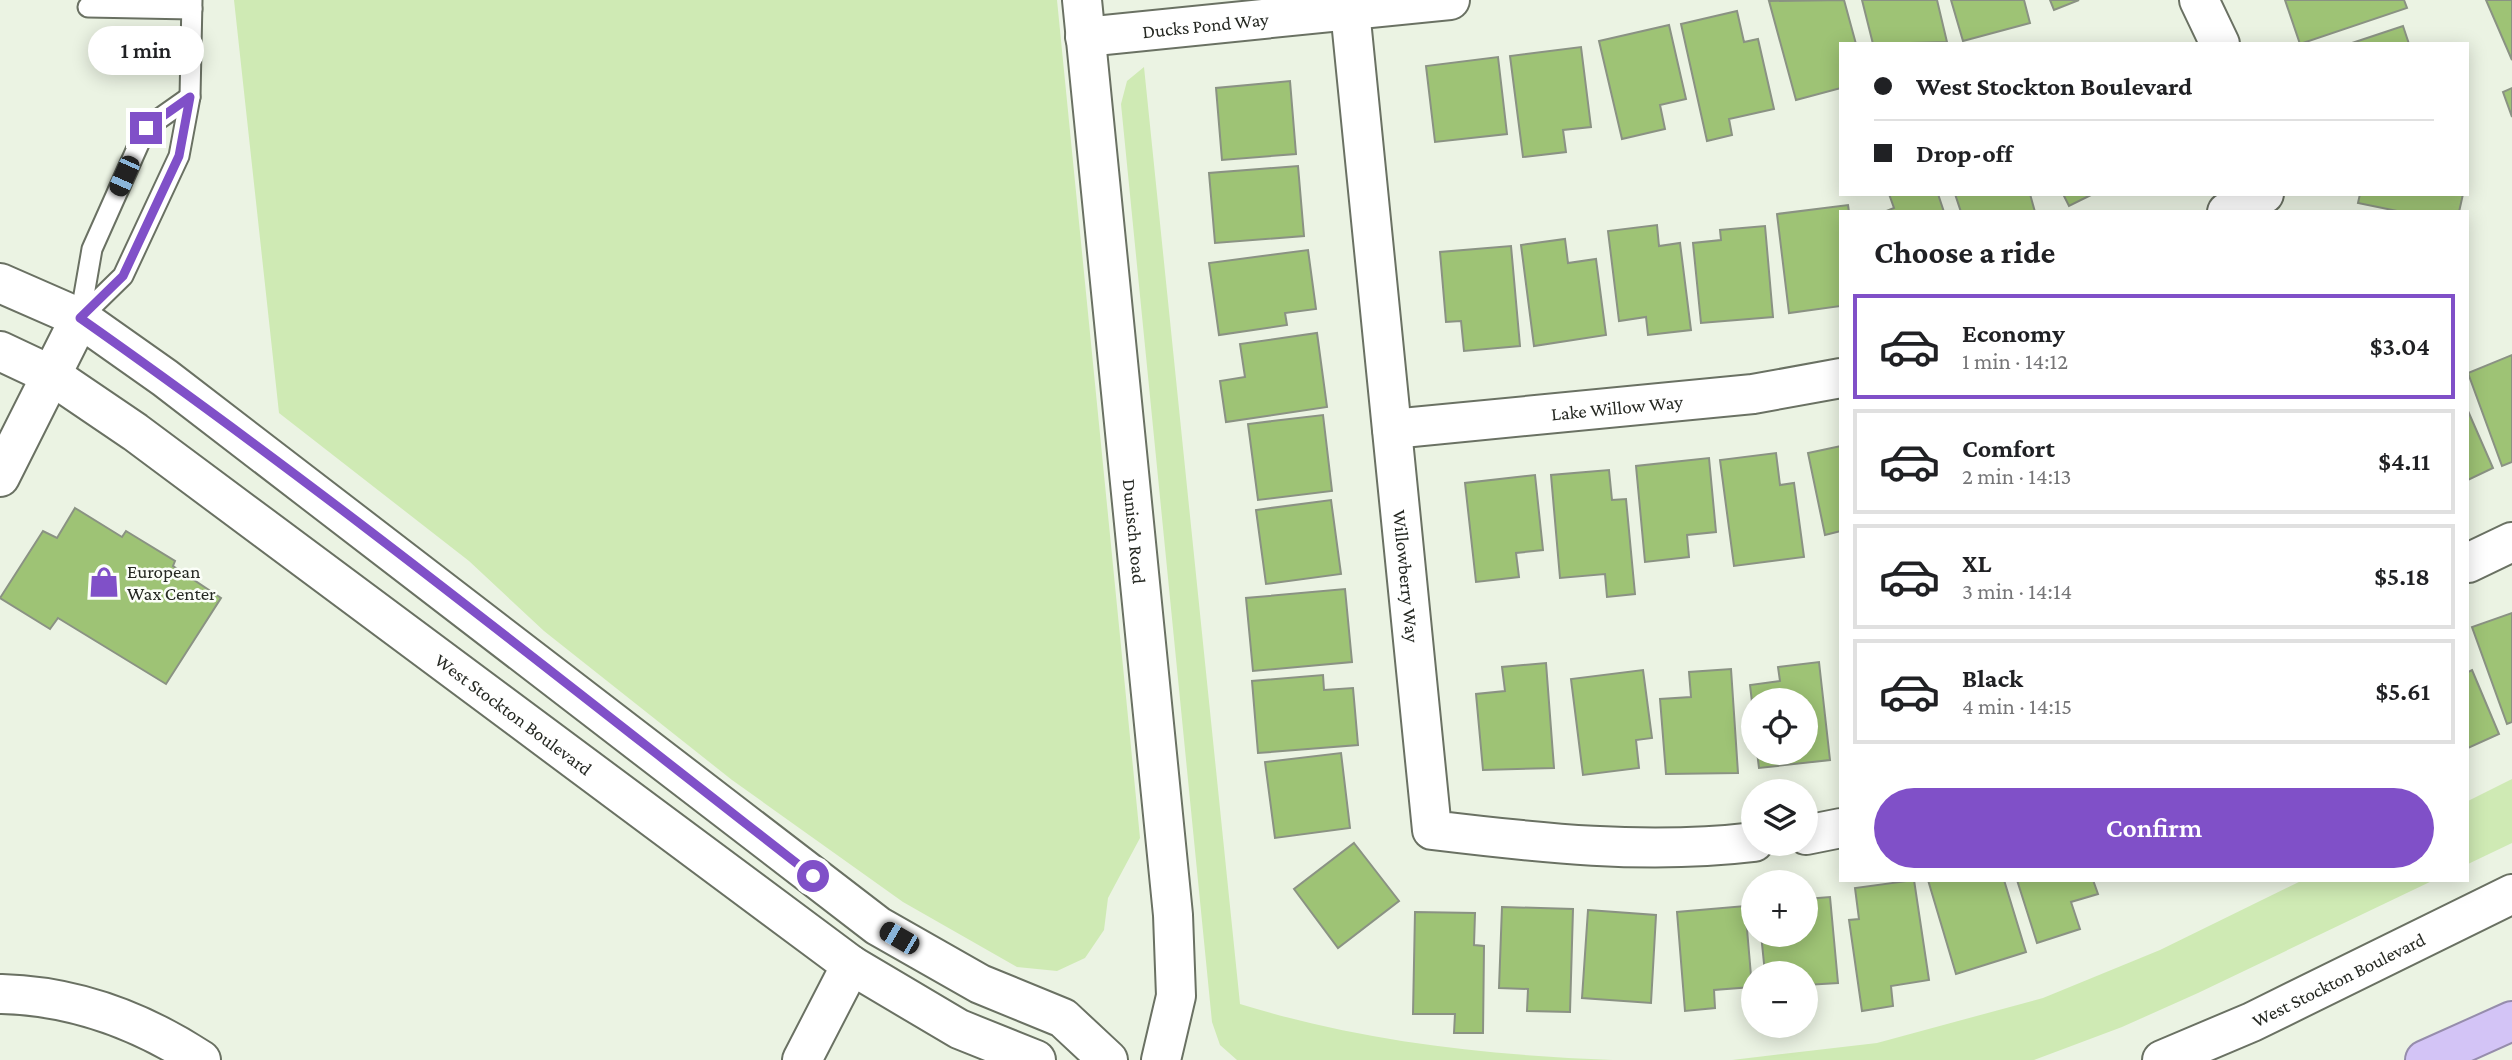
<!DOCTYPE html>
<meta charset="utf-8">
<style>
body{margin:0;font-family:"Crimson Pro",serif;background:#f2f2f2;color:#202124;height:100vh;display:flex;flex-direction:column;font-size:26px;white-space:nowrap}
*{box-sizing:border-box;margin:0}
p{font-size:23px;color:#757577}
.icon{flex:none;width:38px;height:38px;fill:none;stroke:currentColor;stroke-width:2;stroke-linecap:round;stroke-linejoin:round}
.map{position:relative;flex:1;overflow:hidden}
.drawer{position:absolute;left:1839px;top:210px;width:630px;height:672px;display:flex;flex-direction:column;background:#fff;border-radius:0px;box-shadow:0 4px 18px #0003}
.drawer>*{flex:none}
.guide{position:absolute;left:1839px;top:42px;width:630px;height:154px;border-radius:0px;box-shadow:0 4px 18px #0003;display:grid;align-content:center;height:154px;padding:0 35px;background:#fff}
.tools{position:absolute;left:1741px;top:688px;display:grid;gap:14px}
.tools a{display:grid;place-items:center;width:77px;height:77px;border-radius:50%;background:#fff;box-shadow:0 4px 18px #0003;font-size:35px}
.end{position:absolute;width:32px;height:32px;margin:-16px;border:9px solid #8050c8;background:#fff;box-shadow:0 0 0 4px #fff}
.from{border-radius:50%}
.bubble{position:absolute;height:49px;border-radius:24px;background:#fff;box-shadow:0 4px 18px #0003;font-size:23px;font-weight:600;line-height:49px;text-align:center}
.car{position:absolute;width:21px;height:42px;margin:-21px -10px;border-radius:9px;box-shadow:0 0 5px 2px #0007;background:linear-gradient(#222 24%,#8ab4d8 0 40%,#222 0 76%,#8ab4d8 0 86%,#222 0)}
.guide b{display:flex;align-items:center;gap:24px;height:66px;font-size:26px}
.guide b+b{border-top:2px solid #e0e0e0}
.guide i{width:18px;height:18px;background:#202124}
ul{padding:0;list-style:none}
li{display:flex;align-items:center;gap:21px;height:105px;margin:0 14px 10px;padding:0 21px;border:4px solid #e0e0e0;border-radius:0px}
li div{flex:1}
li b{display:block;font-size:26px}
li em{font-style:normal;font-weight:600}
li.on{border-color:#8050c8}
li>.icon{width:63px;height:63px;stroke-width:1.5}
h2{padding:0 35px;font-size:32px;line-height:84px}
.button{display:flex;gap:14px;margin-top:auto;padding:14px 35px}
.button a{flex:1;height:80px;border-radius:42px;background:#8050c8;color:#fff;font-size:28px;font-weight:600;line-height:80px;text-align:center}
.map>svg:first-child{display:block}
.green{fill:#cfeab4}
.building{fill:#9ec375;stroke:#8a9283;stroke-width:2}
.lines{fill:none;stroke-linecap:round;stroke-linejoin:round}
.lane-casing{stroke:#6a7163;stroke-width:23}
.street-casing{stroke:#6a7163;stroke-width:42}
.secondary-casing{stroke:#6a7163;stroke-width:42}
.highway-casing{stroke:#968dac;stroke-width:42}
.lane{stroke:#fff;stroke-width:19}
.street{stroke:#fff;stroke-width:38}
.secondary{stroke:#fff;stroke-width:38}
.highway{stroke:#d3c4f6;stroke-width:38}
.route{stroke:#8050c8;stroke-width:9}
.labels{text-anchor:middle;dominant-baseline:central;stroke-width:5;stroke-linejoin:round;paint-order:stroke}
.street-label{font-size:19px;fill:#252822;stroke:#fbfef8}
.poi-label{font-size:19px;fill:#252822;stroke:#fbfef8;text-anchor:start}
</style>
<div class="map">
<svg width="2512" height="1060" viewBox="0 0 2512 1060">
<rect width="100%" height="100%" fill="#ebf3e3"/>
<g class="green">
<path d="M234,0H1057L1140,838L1108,898L1104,930L1085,958L1057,971L1017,967L903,902L732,780L544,631L469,561L279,413Z"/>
<path d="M1144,67L1240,1004C1363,1042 1485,1055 1613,1060H1237L1220,1045L1212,1022L1121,104L1127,81Z"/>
<path d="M2512,779V843L2468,864V801Z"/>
<path d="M2303,880H2434L2198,993L2122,1027L2034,1060H1732L1877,1043L2043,998L2160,950Z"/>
</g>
<g class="building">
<path d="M1844,0L1856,44H1841V88L1796,100L1769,1Z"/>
<path d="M1862,0H1937L1947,42L1873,44Z"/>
<path d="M1951,0H2024L2030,23L1963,41Z"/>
<path d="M2050,0H2079L2054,10Z"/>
<path d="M2285,0H2404L2407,8L2300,44Z"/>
<path d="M2486,0H2512V60Z"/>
<path d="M1737,11L1744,42L1758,39L1774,109L1729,119L1732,135L1707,141L1681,24Z"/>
<path d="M1669,25L1686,99L1660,105L1665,129L1622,139L1599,41Z"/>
<path d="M2403,26L2409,44H2349Z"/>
<path d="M1581,47L1591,127L1563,130L1566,152L1523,157L1510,56Z"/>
<path d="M1498,57L1507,134L1435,142L1426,66Z"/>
<path d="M1290,81L1296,154L1222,160L1216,88Z"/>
<path d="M2512,88V117L2503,92Z"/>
<path d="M1298,166L1304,236L1215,243L1209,173Z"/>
<path d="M1889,194H1938L1944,212H1884L1894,208Z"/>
<path d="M1955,194H2030L2035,212H1961Z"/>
<path d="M2063,194H2093L2069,206Z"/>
<path d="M2360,194H2463L2459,212H2402L2358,203Z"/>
<path d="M1848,205L1849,212H1841V306L1789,313L1777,214Z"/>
<path d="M1657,225L1659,246L1680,243L1691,330L1648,335L1646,317L1619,321L1608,231Z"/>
<path d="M1765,226L1773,317L1701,323L1693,243L1721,240L1720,230Z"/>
<path d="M1565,239L1568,263L1596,259L1606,335L1534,346L1521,245Z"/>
<path d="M1511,246L1520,346L1464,351L1461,321L1446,322L1440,252Z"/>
<path d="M1308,250L1316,309L1285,313L1287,325L1219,335L1209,263Z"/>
<path d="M1317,333L1327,407L1226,422L1220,381L1245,377L1240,344Z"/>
<path d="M2512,355V462L2502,466L2468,373Z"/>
<path d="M2468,411L2493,468L2468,480Z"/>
<path d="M1323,415L1332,491L1258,500L1248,424Z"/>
<path d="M1841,446V531L1825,535L1808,453Z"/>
<path d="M1776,453L1780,485L1794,483L1804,557L1734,566L1720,460Z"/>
<path d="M1709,458L1716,532L1687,535L1689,557L1645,562L1636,466Z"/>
<path d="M1609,470L1612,500L1626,499L1635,594L1607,597L1605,574L1560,578L1551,475Z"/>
<path d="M1535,475L1543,550L1516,553L1519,577L1476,582L1465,483Z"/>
<path d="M1331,500L1341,574L1266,584L1256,510Z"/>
<path d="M75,508L122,537L126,531L175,561L173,566L221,598L166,684L58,618L50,629L0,598L43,531L57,538Z"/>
<path d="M1345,589L1352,662L1253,671L1246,598Z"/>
<path d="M2512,613V722L2507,724L2472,627Z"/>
<path d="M1819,662L1830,760L1759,768L1757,752H1806V700H1754V719L1750,685L1780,681L1778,667Z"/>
<path d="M1546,663L1554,768L1483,770L1476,694L1505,691L1502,667Z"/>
<path d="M1731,669L1738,773L1666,774L1660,699L1691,697L1689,672Z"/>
<path d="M1643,670L1652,738L1636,740L1639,768L1583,775L1571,679Z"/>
<path d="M2472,670L2499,734L2468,748V672Z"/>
<path d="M1323,675L1324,690L1353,688L1358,745L1258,753L1252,681Z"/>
<path d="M1341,753L1350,828L1275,838L1265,762Z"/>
<path d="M1354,843L1399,901L1338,948L1294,889Z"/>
<path d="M1914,880L1929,980L1891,986L1893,1006L1862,1011L1849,920L1859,919L1855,888Z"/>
<path d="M1928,880H2004L2026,952L1956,974Z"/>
<path d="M2017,880H2093L2098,894L2071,902L2080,929L2037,943Z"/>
<path d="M1830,897L1838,983L1806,985V973H1765L1761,934H1806V899Z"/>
<path d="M1745,906L1752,987L1714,990L1715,1008L1685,1011L1677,912Z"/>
<path d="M1502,907L1573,909L1570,1012L1527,1011L1528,989L1499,988Z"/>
<path d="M1588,910L1656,915L1651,1003L1582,998Z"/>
<path d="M1415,912L1475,913L1474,945L1484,946L1483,1033H1454L1455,1014H1413Z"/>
</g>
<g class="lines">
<defs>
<g id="lane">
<path d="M88,7L192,9"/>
<path d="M80,318L123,276L179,156L190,97L192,0"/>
<path d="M80,318L92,249L146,128L190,97"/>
</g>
<g id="street">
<path id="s1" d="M1082,0L1173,915L1176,996L1161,1060"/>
<path id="s2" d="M1349,0L1432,830C1539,843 1646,855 1754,842"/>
<path d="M2199,0L2220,44"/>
<path id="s3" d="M1085,37L1450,0"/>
<path d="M2227,212L2264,194"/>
<path id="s4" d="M1392,429L1753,394L1841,378"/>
<path d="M0,477L80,318"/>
<path d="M2468,563L2512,542"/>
<path d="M1806,835L1841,828"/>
<path d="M2,994C75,996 140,1020 201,1060"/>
<path d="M802,1060L851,965"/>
</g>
<g id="secondary">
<path d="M0,283L80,318L165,378L878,926L980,984L1063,1018L1108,1060"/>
<path id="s5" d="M0,351L51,375L135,432L851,965L959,1029L1036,1060"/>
<path id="s6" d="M2162,1060L2252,1022L2512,894"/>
</g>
<path id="highway" d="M2425,1060L2512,1021"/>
</defs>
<use href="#lane" class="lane-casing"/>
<use href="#street" class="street-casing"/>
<use href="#secondary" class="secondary-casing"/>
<use href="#highway" class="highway-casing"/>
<use href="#lane" class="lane"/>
<use href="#street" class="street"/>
<use href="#secondary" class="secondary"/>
<use href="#highway" class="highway"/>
</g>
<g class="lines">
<path class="route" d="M146,128L190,97L179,156L123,276L80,318C331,494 571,688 813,876"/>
</g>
<defs>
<symbol id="shop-bare" viewBox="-9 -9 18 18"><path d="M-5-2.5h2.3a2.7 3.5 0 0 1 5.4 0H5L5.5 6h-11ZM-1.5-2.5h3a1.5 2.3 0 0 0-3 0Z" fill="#8050c8" stroke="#fbfef8" stroke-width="2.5" paint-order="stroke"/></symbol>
</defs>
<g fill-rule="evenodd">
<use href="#shop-bare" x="82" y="560" width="44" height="44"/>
</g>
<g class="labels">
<g class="street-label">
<text stroke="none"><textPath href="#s3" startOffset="121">Ducks Pond Way</textPath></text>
<text stroke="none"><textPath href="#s4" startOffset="226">Lake Willow Way</textPath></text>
<text stroke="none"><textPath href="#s1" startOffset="534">Dunisch Road</textPath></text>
<text stroke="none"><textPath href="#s2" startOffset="579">Willowberry Way</textPath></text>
<text stroke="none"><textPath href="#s5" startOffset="630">West Stockton Boulevard</textPath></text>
<text stroke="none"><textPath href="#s6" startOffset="194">West Stockton Boulevard</textPath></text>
</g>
<g class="poi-label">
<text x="127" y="571">European<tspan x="127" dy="22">Wax Center</tspan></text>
</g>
</g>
</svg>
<div class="tools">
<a><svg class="icon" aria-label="locate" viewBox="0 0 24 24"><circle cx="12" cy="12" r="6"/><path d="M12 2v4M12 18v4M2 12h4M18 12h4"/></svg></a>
<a><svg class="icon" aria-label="layers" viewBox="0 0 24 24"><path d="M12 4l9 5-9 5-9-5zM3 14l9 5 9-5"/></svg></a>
<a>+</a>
<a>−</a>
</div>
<i class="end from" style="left:813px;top:876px"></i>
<i class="end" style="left:146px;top:128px"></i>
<div class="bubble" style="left:88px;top:26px;width:116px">1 min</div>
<i class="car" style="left:124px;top:176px;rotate:204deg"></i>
<i class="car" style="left:899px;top:938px;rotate:300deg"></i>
<div class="guide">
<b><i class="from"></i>West Stockton Boulevard</b>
<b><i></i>Drop-off</b>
</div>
<section class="drawer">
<h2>Choose a ride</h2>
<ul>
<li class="on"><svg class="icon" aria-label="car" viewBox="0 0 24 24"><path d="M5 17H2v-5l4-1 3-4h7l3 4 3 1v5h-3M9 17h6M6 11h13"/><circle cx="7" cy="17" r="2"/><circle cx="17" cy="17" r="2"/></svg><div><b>Economy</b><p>1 min · 14:12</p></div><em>$3.04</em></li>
<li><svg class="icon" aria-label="car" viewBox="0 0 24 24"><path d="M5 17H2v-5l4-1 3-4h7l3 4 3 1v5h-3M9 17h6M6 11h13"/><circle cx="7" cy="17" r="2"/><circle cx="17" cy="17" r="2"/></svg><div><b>Comfort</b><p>2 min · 14:13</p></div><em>$4.11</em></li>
<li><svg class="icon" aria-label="car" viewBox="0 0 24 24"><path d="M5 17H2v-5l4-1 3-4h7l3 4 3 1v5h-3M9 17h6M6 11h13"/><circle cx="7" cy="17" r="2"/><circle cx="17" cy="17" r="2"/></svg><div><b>XL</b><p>3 min · 14:14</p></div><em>$5.18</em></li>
<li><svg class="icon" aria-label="car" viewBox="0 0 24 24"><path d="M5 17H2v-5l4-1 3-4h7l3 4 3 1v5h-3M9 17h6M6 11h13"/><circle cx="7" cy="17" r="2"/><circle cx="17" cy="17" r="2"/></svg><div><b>Black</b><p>4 min · 14:15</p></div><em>$5.61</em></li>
</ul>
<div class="button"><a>Confirm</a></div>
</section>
</div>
